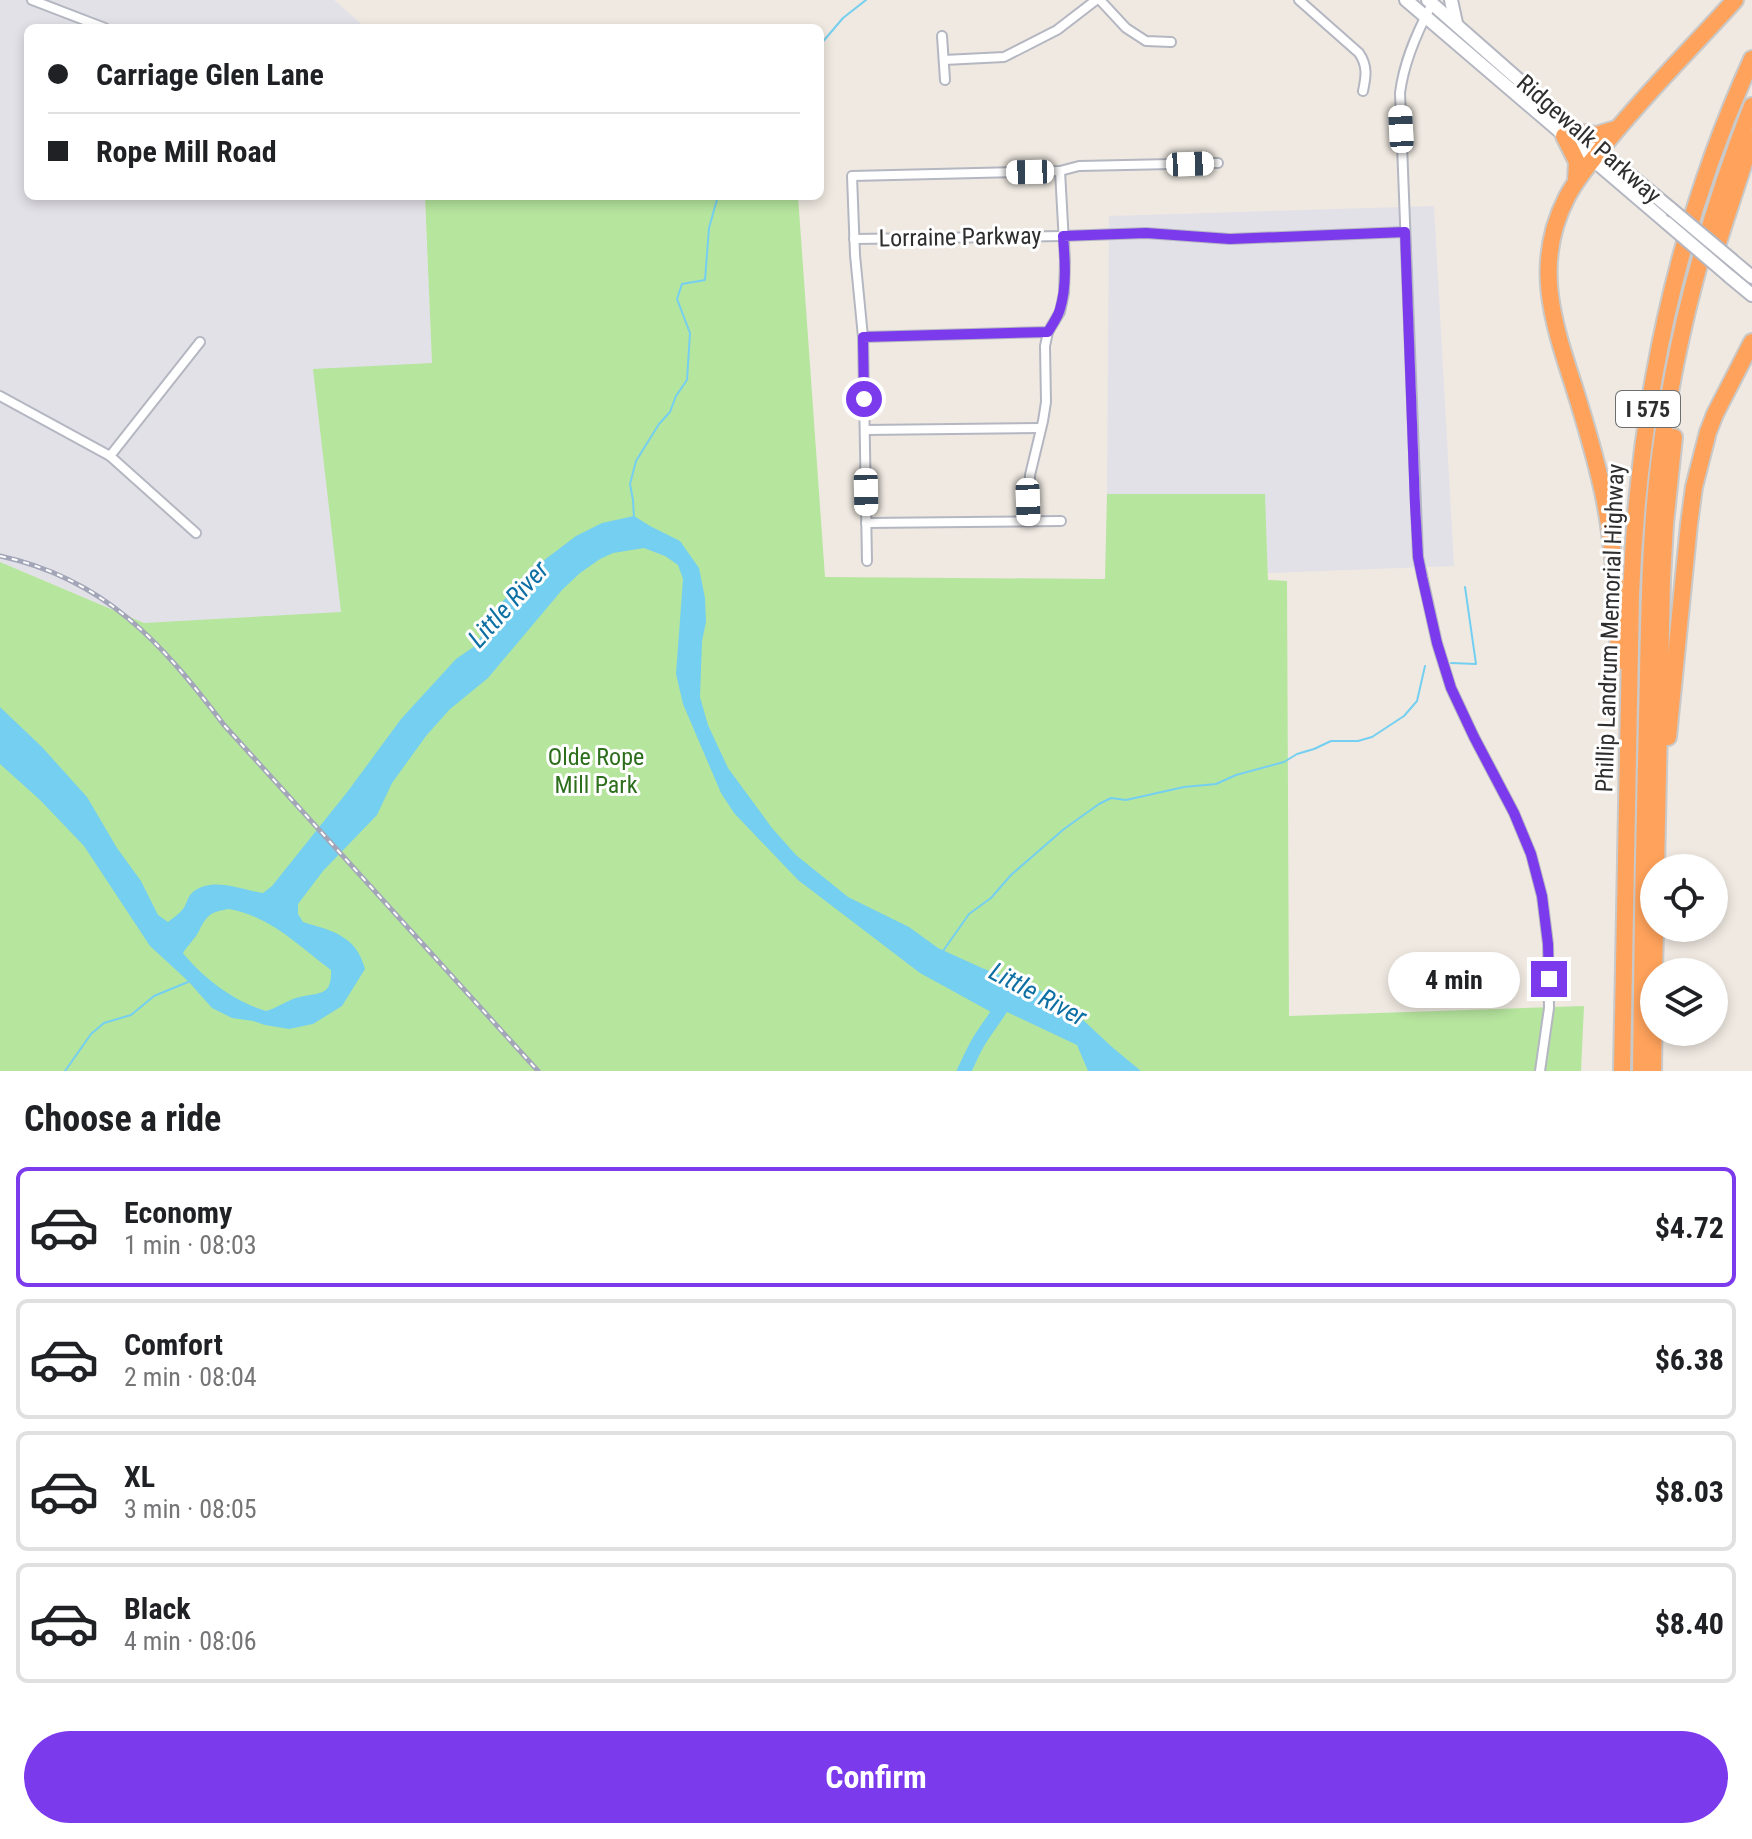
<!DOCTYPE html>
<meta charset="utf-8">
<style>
body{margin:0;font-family:"Roboto Condensed",sans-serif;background:#f2f2f2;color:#202124;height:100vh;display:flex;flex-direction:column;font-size:30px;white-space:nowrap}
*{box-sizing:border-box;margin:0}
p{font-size:26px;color:#757577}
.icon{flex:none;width:44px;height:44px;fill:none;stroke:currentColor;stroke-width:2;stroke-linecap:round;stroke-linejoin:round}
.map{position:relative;height:1071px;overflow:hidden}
.panel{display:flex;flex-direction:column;background:#fff;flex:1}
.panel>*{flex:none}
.hud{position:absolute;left:24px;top:24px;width:800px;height:176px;border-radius:12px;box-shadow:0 4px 12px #0003;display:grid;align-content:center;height:176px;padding:0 24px;background:#fff}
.buttons{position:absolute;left:1640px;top:854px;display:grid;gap:16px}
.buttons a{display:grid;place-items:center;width:88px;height:88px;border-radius:50%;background:#fff;box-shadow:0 4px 12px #0003;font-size:40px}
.end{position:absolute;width:36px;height:36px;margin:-18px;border:10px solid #7c3aed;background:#fff;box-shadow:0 0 0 4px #fff}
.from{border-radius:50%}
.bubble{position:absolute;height:56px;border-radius:28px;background:#fff;box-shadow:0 4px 12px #0003;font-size:26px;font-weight:700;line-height:56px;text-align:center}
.car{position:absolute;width:24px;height:48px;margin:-24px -12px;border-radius:10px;box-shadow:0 0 6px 2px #0007;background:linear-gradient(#fff 24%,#345 0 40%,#fff 0 76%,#345 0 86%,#fff 0)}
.hud b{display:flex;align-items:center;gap:28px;height:76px;font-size:30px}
.hud b+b{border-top:2px solid #e0e0e0}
.hud i{width:20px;height:20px;background:#202124}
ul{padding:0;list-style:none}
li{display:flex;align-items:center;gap:24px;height:120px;margin:0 16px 12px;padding:0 8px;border:4px solid #e0e0e0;border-radius:12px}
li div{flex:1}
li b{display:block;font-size:30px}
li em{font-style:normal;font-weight:700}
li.on{border-color:#7c3aed}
li>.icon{width:72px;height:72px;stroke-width:1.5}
h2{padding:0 24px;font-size:36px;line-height:96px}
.button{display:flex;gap:16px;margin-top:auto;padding:16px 24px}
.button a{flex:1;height:92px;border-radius:48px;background:#7c3aed;color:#fff;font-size:32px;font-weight:700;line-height:92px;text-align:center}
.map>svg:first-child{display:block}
.industrial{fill:#e3e1e8}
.green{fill:#b6e59e}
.water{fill:#75cff0;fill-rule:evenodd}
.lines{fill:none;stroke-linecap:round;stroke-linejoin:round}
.stream{stroke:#75cff0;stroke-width:2}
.river{stroke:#75cff0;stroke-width:14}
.minor-casing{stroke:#b4b7c1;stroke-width:12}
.secondary-casing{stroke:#b4b7c1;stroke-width:16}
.motorway-casing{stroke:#c9c9c9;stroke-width:20}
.minor{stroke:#fff;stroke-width:8}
.secondary{stroke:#fff;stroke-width:12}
.motorway{stroke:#ffa35c;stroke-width:16}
.rail-casing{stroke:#a3a6b8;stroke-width:5}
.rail{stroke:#fff;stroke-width:2;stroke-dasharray:6;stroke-linecap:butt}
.secondary-bridge-casing{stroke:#b4b7c1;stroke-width:16;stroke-linecap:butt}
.secondary-bridge{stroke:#fff;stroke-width:12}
.route{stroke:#7c3aed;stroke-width:10}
.labels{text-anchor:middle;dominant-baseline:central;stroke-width:6;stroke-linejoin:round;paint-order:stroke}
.shield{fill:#fff;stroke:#6d6d6d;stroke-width:2}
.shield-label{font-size:22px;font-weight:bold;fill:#2e2e2e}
.street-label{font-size:24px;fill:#2e2e2e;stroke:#fff}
.park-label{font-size:24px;fill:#2c6e1b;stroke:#fff}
.water-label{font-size:26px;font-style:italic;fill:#0d6fa3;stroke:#fff}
</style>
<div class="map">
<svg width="1752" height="1071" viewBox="0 0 1752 1071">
<rect width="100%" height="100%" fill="#efe9e1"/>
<g class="industrial">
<path d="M0,0H334L366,28H28V196H425L436,453L343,632L175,636L0,562Z"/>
<path d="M1434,206L1454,566L1268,573L1264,494H1107L1109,216Z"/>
</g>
<path class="green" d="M425,196H798L825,577L1105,579L1107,494H1265L1268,580L1287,581L1289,1016L1584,1006L1581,1071H0V562L144,623L341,612L313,369L432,363Z"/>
<path class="water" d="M634,516L650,526L680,541L699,568L705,598L706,622L702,641L700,697L708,725L728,768L772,828L796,855L848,897L909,927L938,948L982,968L1041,991L1067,1005L1112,1047L1141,1071H1088L1077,1045L1005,1011L991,1012L920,973L798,880L734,813L721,793L683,704L676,674L683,579L678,565L665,556L644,548L613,553L600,559L580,573L562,590L488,678L449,710L426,736L392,783L377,815L323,871L298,904V914L303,922C332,931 356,935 365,969L342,1006L313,1024L289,1029L265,1025L253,1021L232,1018L212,1008L188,981L150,946L84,846L40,800L0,764V707L42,747L87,797L117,848L141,881L158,915L168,922C173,918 179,914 183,909C187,904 187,897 193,892C212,876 242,890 263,893L272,886L348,791L401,719L456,659L475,646L503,601L539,564L576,536L602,523ZM229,909C272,917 297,945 331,970C332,999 317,991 296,998C286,1001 277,1008 266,1011C235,1002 203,978 183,953C188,945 195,939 199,931C207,915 210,912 229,909Z"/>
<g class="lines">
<g class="stream">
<path d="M820,45L843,18L866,0"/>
<path d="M634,518L633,500L630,484L636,461L659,424L670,412L676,396L687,380L690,333L677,299L682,284L705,280L709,228L718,196"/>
<path d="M1451,663L1476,664L1465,587"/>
<path d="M943,951L969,914L991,898L1011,875L1064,829L1099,804L1111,798L1126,800L1184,787L1216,784L1236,775L1284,762L1297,754L1314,749L1331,741H1358L1372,737L1404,716L1417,701L1425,666"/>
<path d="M65,1071L91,1034L104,1023L131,1015L154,996L188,982"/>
</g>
<path class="river" d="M964,1071C969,1061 973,1051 979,1041C989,1025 1000,1012 1008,996"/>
<defs>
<g id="minor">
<path d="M32,0L105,28"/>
<path d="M1100,0L1126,28L1146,41L1171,42"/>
<path d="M1299,0L1359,53C1368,66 1366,77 1363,91"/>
<path d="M1432,4C1417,32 1404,61 1400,93L1418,557L1437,643L1451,688L1474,737L1514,813L1531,854L1542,896L1548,944L1549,1008L1540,1071"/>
<path d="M942,36L945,80"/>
<path d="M944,60L1004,57L1057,30L1096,0"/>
<path d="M854,239L1063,236L1146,233L1230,239L1405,232"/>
<path d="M863,337L1048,332"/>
<path d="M0,396L110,456L196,533"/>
<path d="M865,430L1041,428"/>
<path d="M110,456L200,342"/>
<path d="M1029,521L1030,475L1043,421L1046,402L1045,346L1048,332L1060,312L1064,293L1065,261L1060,171"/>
<path d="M866,523L1061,521"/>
<path d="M867,561L863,337L855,255L852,176L1060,171L1079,166L1218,163"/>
</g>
<g id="secondary">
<path d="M1406,0L1667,223"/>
<path d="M1428,0L1578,132L1671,209"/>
<path d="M1451,0L1456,23"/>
<path d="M1733,261L1752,277"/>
<path d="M1729,276L1752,295"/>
</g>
<g id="motorway">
<path d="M1578,132L1596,135L1616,129"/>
<path d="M1564,136L1577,162L1576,181"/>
<path d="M1713,258L1752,138"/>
<path d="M1619,661C1617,604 1615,548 1603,492C1595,456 1585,422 1574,387C1553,322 1533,264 1566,199C1575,180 1589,165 1601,149C1642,97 1690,50 1735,0"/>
<path d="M1668,737L1689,524L1694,487L1708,432L1715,414L1752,342"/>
<path d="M1656,868L1662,580L1665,524L1674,437"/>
<path d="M1654,972L1655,928"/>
<path d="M1622,1071L1631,595C1638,410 1675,228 1752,59"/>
<path d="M1641,1071C1642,954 1644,836 1647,719C1649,640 1649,561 1657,482C1671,354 1705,226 1752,106"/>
<path d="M1653,1071L1654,1004"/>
</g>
</defs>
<use href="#minor" class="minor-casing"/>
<use href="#secondary" class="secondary-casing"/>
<use href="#motorway" class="motorway-casing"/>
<use href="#minor" class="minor"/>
<use href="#secondary" class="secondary"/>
<use href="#motorway" class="motorway"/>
<defs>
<path id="rail" d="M0,556C105,579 162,643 224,725L538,1071"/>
</defs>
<use href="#rail" class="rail-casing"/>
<use href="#rail" class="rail"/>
<defs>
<g id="secondary-bridge">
<path d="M1671,209L1733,261"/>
<path d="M1667,223L1729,276"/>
</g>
</defs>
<use href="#secondary-bridge" class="secondary-bridge-casing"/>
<use href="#secondary-bridge" class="secondary-bridge"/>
</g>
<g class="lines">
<path class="route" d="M864,399L863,337L1048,332C1052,325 1058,317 1060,309C1067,286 1065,260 1063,236L1146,233L1230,239L1405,232L1415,505L1418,557L1422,577L1437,643L1451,688L1474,737L1514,813L1531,854L1542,896L1548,944L1549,979"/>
</g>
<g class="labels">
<rect class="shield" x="1616" y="391" width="64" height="36" rx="6"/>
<g class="shield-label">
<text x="1648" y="409">I 575</text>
</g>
<g class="street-label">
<text transform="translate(1589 139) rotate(41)">Ridgewalk Parkway</text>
<text transform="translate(960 237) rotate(-1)">Lorraine Parkway</text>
<text transform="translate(1610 628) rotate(-88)">Phillip Landrum Memorial Highway</text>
</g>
<g class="park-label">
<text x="596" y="757">Olde Rope<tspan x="596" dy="28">Mill Park</tspan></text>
</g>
<g class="water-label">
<text transform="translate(508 604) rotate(-48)">Little River</text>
<text transform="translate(1038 994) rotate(28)">Little River</text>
</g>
</g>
</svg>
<div class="buttons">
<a><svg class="icon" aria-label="locate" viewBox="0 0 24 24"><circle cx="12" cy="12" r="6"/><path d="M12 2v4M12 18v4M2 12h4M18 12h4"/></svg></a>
<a><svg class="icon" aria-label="layers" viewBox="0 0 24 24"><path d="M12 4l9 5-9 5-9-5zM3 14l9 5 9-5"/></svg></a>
</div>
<i class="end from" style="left:864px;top:399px"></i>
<i class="end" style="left:1549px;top:979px"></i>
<div class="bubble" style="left:1388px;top:952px;width:132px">4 min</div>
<i class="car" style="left:1401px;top:129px;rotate:357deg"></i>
<i class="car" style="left:1190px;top:164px;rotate:88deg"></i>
<i class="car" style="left:1030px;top:172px;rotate:269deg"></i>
<i class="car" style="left:866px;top:492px;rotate:179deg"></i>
<i class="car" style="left:1028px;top:502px;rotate:178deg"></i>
<div class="hud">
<b><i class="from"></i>Carriage Glen Lane</b>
<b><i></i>Rope Mill Road</b>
</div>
</div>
<section class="panel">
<h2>Choose a ride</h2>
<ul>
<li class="on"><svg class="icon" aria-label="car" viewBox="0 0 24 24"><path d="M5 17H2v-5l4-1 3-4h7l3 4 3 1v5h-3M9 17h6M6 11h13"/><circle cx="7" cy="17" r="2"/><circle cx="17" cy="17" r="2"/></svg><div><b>Economy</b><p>1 min · 08:03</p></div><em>$4.72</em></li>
<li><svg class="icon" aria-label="car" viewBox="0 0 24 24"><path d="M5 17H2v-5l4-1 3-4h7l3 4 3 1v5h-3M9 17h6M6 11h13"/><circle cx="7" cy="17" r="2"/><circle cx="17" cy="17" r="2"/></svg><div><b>Comfort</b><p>2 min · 08:04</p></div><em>$6.38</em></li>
<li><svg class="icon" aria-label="car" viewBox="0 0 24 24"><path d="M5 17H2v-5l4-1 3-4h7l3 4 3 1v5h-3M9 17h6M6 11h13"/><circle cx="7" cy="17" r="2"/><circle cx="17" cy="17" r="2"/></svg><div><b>XL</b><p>3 min · 08:05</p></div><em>$8.03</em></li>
<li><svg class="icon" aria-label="car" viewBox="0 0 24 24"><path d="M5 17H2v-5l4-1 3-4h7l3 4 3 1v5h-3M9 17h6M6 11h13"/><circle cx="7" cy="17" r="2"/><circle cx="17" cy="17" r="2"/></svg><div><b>Black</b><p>4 min · 08:06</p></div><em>$8.40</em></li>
</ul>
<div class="button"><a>Confirm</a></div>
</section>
